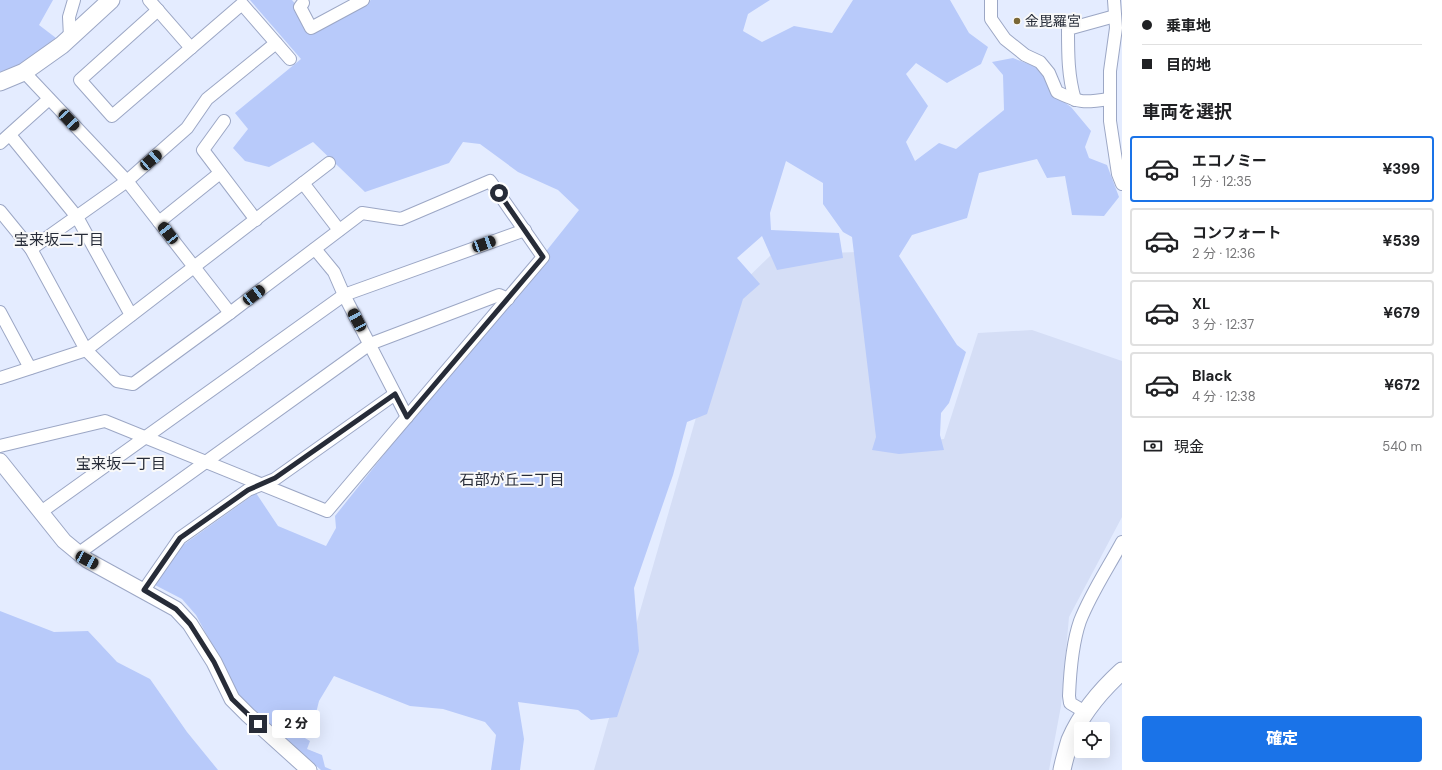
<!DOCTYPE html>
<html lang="ja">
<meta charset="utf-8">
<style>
body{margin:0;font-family:"DM Sans","Noto Sans JP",sans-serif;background:#f2f2f2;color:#202124;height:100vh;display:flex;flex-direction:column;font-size:15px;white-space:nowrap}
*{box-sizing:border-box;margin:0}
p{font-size:13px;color:#757577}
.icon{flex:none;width:22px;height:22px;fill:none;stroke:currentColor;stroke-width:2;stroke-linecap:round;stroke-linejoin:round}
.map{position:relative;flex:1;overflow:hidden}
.panel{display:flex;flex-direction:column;background:#fff;width:320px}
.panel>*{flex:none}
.guide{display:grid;align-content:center;height:88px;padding:0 20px;background:#fff}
.fabs{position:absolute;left:1074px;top:722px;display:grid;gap:8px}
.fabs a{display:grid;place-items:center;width:36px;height:36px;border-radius:4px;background:#fff;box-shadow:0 4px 16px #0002;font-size:20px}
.end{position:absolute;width:18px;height:18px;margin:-9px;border:5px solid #272c38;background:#fff;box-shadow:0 0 0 2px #fff}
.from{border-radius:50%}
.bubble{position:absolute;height:28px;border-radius:4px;background:#fff;box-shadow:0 4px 16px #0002;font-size:13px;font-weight:800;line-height:28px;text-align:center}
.car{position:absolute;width:12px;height:24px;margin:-12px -6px;border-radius:5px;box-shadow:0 0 3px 1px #0007;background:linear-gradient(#222 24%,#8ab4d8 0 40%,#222 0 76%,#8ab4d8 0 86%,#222 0)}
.guide b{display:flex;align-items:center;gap:14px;height:38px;font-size:15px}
.guide b+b{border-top:1px solid #e0e0e0}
.guide i{width:10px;height:10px;background:#202124}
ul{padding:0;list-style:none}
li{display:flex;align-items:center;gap:12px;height:66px;margin:0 8px 6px;padding:0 12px;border:2px solid #e0e0e0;border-radius:4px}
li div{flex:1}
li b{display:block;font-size:15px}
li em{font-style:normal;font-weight:800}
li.selected{border-color:#1a73e8}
li>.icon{width:36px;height:36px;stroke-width:1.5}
h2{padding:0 20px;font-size:18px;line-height:48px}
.pay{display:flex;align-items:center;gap:10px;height:44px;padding:0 20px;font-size:15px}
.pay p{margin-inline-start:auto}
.action{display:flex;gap:8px;margin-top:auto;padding:8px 20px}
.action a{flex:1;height:46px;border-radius:4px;background:#1a73e8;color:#fff;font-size:16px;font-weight:800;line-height:46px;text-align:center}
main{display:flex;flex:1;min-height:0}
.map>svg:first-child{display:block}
.built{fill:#d5def6}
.green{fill:#b8cafa}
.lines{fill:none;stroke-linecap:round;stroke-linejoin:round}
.minor-casing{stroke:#9ca7c5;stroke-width:14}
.tertiary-casing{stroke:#9ca7c5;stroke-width:17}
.secondary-casing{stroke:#9ca7c5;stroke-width:19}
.minor{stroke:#fff;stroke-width:12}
.tertiary{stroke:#fff;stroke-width:15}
.secondary{stroke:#fff;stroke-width:17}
.route{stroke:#272c38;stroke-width:5}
.poi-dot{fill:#7a6736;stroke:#f9f9f9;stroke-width:1.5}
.labels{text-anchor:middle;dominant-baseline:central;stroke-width:4;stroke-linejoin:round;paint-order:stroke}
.poi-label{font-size:14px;fill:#272c38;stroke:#f9f9f9;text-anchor:start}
.neighbourhood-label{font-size:15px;fill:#272c38;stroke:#f9f9f9}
</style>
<main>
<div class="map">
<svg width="1122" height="770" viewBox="0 0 1122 770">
<rect width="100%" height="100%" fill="#e4ecff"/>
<path class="built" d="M858,252L884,445L944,439L978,333L1032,330L1122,361V517L1069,617L1061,706L1049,770H594L704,390L737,288L771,255Z"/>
<g class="green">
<path d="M0,0H53L39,25L56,38L20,65L0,72Z"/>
<path d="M250,0H292L317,31L371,0H770L748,14L743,31L762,42L794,26L832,33L853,0H950L969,33L988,47L981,64L947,83L916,63L906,74L928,106L906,142L915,161L939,143L956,149L1004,110L1003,75L992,62L1013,58L1042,69L1057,97L1071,107L1091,131L1085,147L1089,158L1107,165L1119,197L1104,216L1072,215L1065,176L1047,178L1037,159L979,173L967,218L912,235L899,256L957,345L966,352L949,403L941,413L940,435L944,450L899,454L872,450L876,437L852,237L843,232L823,204V183L786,161L770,213L771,230L839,233L843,258L777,270L762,236L737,258L760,284L743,299L707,414L687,422L673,475L634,588L639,651L617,717L591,720L578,710L518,702L524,739L520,770H491L496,735L485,722L443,709L410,706L334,676L319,701L314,721L301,716L293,731L310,741L307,749L322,755L325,767L332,770H321L260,718L241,699L196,615L182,599L155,585L154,581L183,545L256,493L278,526L326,546L336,528L335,516L579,210L558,190L518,172L480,144L463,142L449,163L365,192L313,142L269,167L245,161L233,148L248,129L235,113L301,59Z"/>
<path d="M0,611L54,632L88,631L117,662L150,679L187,732L218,770H0Z"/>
</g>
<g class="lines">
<defs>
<g id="minor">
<path d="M149,0L191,48"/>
<path d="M991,0V19L1005,39L1025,55L1040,62L1049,73L1057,92C1080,103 1084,103 1109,99"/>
<path d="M1114,0L1116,28L1110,71V121L1118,174L1122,184"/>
<path d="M303,3L300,7L311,28L363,0"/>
<path d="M158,10L80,80L112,116L242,4L290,59"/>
<path d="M70,37L69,17L74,0"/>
<path d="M24,72L127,181L230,313"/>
<path d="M1075,100C1068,76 1068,55 1068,29L1115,16"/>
<path d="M224,121L203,150L256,220"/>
<path d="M10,135L77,217L131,315"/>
<path d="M0,143L49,99"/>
<path d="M303,183L339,230"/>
<path d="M0,211L31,249L86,350L117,381L133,384L230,313L362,213L401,219L490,181L543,257L327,511L105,421L0,446"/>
<path d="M159,222L220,173"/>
<path d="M31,249L127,181L187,128L207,99L276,43"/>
<path d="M315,249L334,272L344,295L407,417"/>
<path d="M0,312L30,368"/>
<path d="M0,378L86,350L329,163"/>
<path d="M41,512L344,295L525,230"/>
<path d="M79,553L370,344L499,295L508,299"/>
<path d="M144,590L180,538L248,490L275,479L395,394"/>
<path d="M1085,712L1070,703L1069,696C1070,671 1072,644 1080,621C1091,593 1108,568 1122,542"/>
</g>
<path id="tertiary" d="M0,461L64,541L87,560L176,609L190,624L214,662L232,699L248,715L309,770"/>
<g id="secondary">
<path d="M0,82L24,72L62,45L111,0"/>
<path d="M1062,770C1064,760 1067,750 1070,740C1082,712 1100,691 1122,671"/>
</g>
</defs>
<use href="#minor" class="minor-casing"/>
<use href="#tertiary" class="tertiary-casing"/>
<use href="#secondary" class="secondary-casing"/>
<use href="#minor" class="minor"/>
<use href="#tertiary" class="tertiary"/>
<use href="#secondary" class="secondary"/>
</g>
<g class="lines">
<path class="route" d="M258,724L232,699L214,662L190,624L176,609L144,590L180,538L248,490L275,478L395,394L407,417L543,257L499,193"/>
</g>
<circle class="poi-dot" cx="1017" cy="21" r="4"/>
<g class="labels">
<g class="poi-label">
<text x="1025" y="21">金毘羅宮</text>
</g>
<g class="neighbourhood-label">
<text x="59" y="240">宝来坂二丁目</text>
<text x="121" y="464">宝来坂一丁目</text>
<text x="512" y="480">石部が丘二丁目</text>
</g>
</g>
</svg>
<div class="fabs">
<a><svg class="icon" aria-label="locate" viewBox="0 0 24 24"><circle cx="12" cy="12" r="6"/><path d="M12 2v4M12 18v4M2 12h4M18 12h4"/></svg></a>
</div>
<i class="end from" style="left:499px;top:193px"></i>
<i class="end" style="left:258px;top:724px"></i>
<div class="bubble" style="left:272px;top:710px;width:48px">2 分</div>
<i class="car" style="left:69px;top:120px;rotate:137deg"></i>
<i class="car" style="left:151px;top:160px;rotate:49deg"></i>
<i class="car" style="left:168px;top:233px;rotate:322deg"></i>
<i class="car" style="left:484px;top:244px;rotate:70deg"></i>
<i class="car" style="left:254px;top:295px;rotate:53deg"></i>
<i class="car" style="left:357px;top:320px;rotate:332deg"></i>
<i class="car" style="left:87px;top:560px;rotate:118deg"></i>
</div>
<section class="panel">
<div class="guide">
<b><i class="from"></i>乗車地</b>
<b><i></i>目的地</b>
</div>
<h2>車両を選択</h2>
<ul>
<li class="selected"><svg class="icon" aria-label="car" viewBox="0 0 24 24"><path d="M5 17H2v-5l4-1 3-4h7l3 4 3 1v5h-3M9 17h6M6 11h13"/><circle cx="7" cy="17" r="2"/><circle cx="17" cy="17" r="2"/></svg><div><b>エコノミー</b><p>1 分 · 12:35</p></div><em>¥399</em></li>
<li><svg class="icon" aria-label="car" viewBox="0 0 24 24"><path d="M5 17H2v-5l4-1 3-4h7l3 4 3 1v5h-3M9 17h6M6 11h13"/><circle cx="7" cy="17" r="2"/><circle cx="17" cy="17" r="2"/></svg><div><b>コンフォート</b><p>2 分 · 12:36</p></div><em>¥539</em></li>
<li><svg class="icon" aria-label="car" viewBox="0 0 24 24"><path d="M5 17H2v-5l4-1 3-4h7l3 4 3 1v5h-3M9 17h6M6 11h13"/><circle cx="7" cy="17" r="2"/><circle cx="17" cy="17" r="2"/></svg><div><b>XL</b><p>3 分 · 12:37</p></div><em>¥679</em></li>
<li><svg class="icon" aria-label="car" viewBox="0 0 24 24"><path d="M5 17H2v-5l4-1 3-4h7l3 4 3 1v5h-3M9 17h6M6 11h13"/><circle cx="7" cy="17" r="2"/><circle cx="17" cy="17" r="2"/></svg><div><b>Black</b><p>4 分 · 12:38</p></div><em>¥672</em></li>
</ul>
<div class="pay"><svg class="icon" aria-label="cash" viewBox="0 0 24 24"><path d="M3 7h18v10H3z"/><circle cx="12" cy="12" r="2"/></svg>現金<p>540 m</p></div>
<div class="action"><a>確定</a></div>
</section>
</main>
